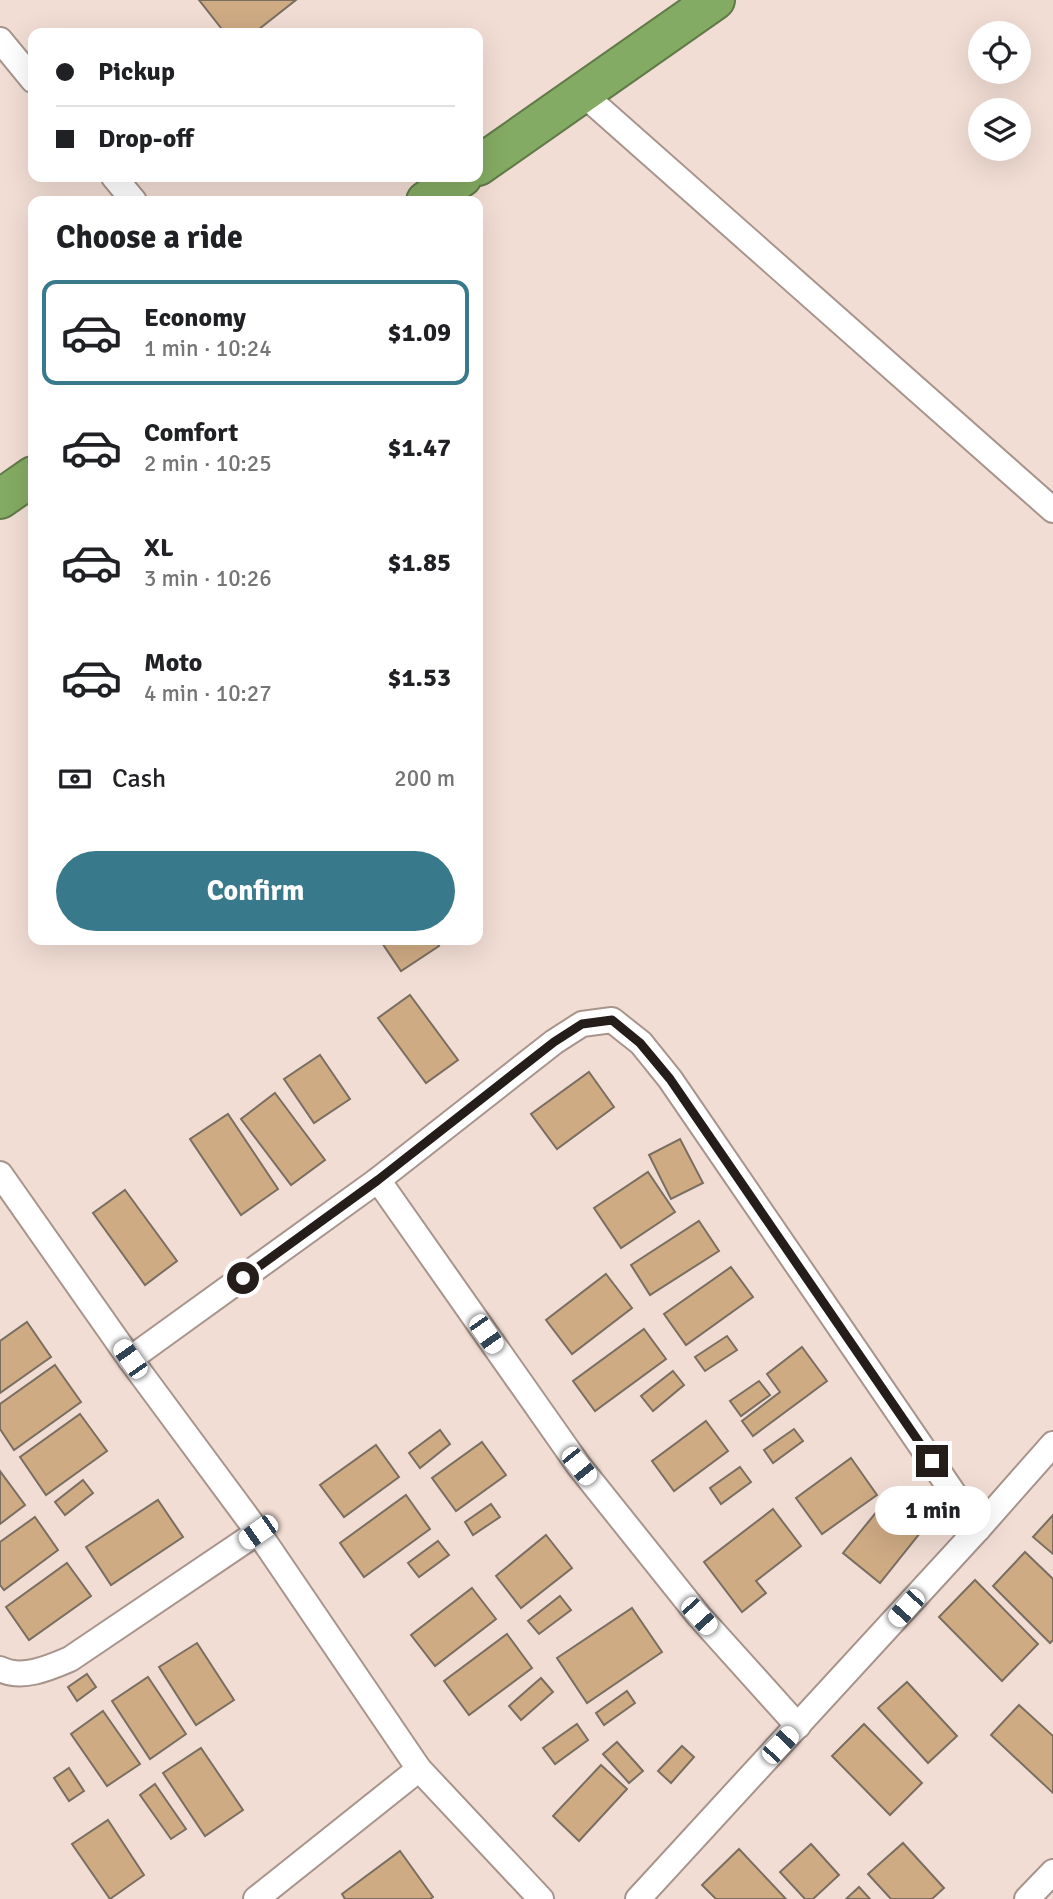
<!DOCTYPE html>
<meta charset="utf-8">
<style>
body{margin:0;font-family:Signika,sans-serif;background:#f2f2f2;color:#202124;height:100vh;display:flex;flex-direction:column;font-size:26px;white-space:nowrap}
*{box-sizing:border-box;margin:0}
p{font-size:23px;color:#757577}
.icon{flex:none;width:38px;height:38px;fill:none;stroke:currentColor;stroke-width:2;stroke-linecap:round;stroke-linejoin:round}
.map{position:relative;flex:1;overflow:hidden}
.panel{position:absolute;left:28px;top:196px;width:455px;height:749px;display:flex;flex-direction:column;background:#fff;border-radius:14px;box-shadow:0 7px 28px #0002}
.panel>*{flex:none}
.guide{position:absolute;left:28px;top:28px;width:455px;height:154px;border-radius:14px;box-shadow:0 7px 28px #0002;display:grid;align-content:center;height:154px;padding:0 28px;background:#fff}
.controls{position:absolute;left:968px;top:21px;display:grid;gap:14px}
.controls a{display:grid;place-items:center;width:63px;height:63px;border-radius:50%;background:#fff;box-shadow:0 7px 28px #0002;font-size:35px}
.end{position:absolute;width:32px;height:32px;margin:-16px;border:9px solid #241d1a;background:#fff;box-shadow:0 0 0 4px #fff}
.from{border-radius:50%}
.bubble{position:absolute;height:49px;border-radius:24px;background:#fff;box-shadow:0 7px 28px #0002;font-size:23px;font-weight:700;line-height:49px;text-align:center}
.car{position:absolute;width:21px;height:42px;margin:-21px -10px;border-radius:9px;box-shadow:0 0 5px 2px #0007;background:linear-gradient(#fff 24%,#345 0 40%,#fff 0 76%,#345 0 86%,#fff 0)}
.guide b{display:flex;align-items:center;gap:24px;height:66px;font-size:26px}
.guide b+b{border-top:2px solid #e0e0e0}
.guide i{width:18px;height:18px;background:#202124}
ul{padding:0;list-style:none}
li{display:flex;align-items:center;gap:21px;height:105px;margin:0 14px 10px;padding:0 14px;border:4px solid transparent;border-radius:14px}
li div{flex:1}
li b{display:block;font-size:26px}
li em{font-style:normal;font-weight:700}
li.active{border-color:#38798c}
li>.icon{width:63px;height:63px;stroke-width:1.5}
h2{padding:0 28px;font-size:32px;line-height:84px}
.pay{display:flex;align-items:center;gap:18px;height:77px;padding:0 28px;font-size:26px}
.pay p{margin-inline-start:auto}
.action{display:flex;gap:14px;margin-top:auto;padding:14px 28px}
.action a{flex:1;height:80px;border-radius:42px;background:#38798c;color:#fff;font-size:28px;font-weight:700;line-height:80px;text-align:center}
.map>svg:first-child{display:block}
.building{fill:#cfab84;stroke:#7a6e61;stroke-width:2}
.lines{fill:none;stroke-linecap:round;stroke-linejoin:round}
.street-casing{stroke:#a7948c;stroke-width:28}
.highway-casing{stroke:#627949;stroke-width:42}
.street{stroke:#fff;stroke-width:24}
.highway{stroke:#84ab63;stroke-width:38}
.route{stroke:#241d1a;stroke-width:9}
</style>
<div class="map">
<svg width="1053" height="1899" viewBox="0 0 1053 1899">
<rect width="100%" height="100%" fill="#f1ddd4"/>
<g class="building">
<path d="M199,0H296L254,33H225Z"/>
<path d="M380,940H435L439,946L401,971Z"/>
<path d="M410,995L458,1060L426,1083L378,1018Z"/>
<path d="M320,1055L350,1099L314,1123L284,1079Z"/>
<path d="M589,1072L614,1107L557,1149L531,1114Z"/>
<path d="M275,1093L325,1160L291,1185L241,1119Z"/>
<path d="M228,1114L278,1189L241,1215L190,1139Z"/>
<path d="M680,1139L703,1183L671,1199L649,1155Z"/>
<path d="M648,1172L675,1212L621,1248L594,1208Z"/>
<path d="M125,1190L177,1261L145,1285L93,1213Z"/>
<path d="M699,1221L719,1251L650,1295L631,1265Z"/>
<path d="M731,1267L753,1297L686,1345L664,1314Z"/>
<path d="M606,1274L632,1308L572,1354L546,1320Z"/>
<path d="M27,1322L51,1357L0,1393V1341Z"/>
<path d="M644,1329L666,1359L595,1411L573,1381Z"/>
<path d="M727,1336L737,1350L705,1371L695,1357Z"/>
<path d="M802,1347L827,1381L753,1436L742,1421L780,1392L767,1374Z"/>
<path d="M55,1365L81,1402L14,1450L0,1429V1404Z"/>
<path d="M673,1371L684,1385L653,1411L641,1396Z"/>
<path d="M759,1381L770,1395L741,1416L730,1401Z"/>
<path d="M80,1414L107,1451L46,1495L20,1457Z"/>
<path d="M706,1421L728,1451L674,1491L652,1461Z"/>
<path d="M794,1429L803,1441L773,1463L764,1450Z"/>
<path d="M440,1430L450,1444L420,1468L409,1453Z"/>
<path d="M482,1442L506,1475L456,1511L432,1478Z"/>
<path d="M376,1445L399,1477L344,1517L320,1485Z"/>
<path d="M851,1458L877,1495L822,1534L796,1498Z"/>
<path d="M740,1467L751,1482L721,1504L710,1488Z"/>
<path d="M0,1471L25,1505L0,1524Z"/>
<path d="M83,1480L93,1493L65,1515L55,1502Z"/>
<path d="M896,1488L932,1518L880,1583L843,1553Z"/>
<path d="M406,1495L430,1529L364,1577L340,1543Z"/>
<path d="M158,1500L183,1537L111,1585L86,1547Z"/>
<path d="M491,1504L500,1517L473,1535L465,1522Z"/>
<path d="M773,1509L801,1546L756,1581L766,1593L742,1612L704,1562Z"/>
<path d="M1053,1515V1554L1033,1537Z"/>
<path d="M35,1517L58,1550L4,1590L0,1585V1542Z"/>
<path d="M546,1535L572,1568L521,1608L496,1576Z"/>
<path d="M438,1541L449,1555L419,1577L408,1563Z"/>
<path d="M1025,1552L1053,1579V1640L1050,1643L993,1586Z"/>
<path d="M67,1563L91,1596L29,1640L6,1607Z"/>
<path d="M975,1580L1038,1644L1002,1681L939,1617Z"/>
<path d="M472,1588L496,1619L435,1666L411,1635Z"/>
<path d="M560,1596L571,1610L539,1634L528,1621Z"/>
<path d="M632,1608L662,1652L587,1703L557,1658Z"/>
<path d="M507,1634L532,1668L469,1715L444,1681Z"/>
<path d="M197,1643L234,1700L196,1725L159,1667Z"/>
<path d="M87,1674L96,1687L77,1701L68,1687Z"/>
<path d="M148,1677L186,1734L150,1759L112,1701Z"/>
<path d="M541,1678L553,1692L521,1720L509,1706Z"/>
<path d="M907,1682L957,1736L928,1763L878,1708Z"/>
<path d="M627,1691L635,1703L604,1725L596,1713Z"/>
<path d="M1019,1705L1053,1736V1793L991,1735Z"/>
<path d="M103,1711L140,1764L107,1786L71,1734Z"/>
<path d="M577,1724L588,1740L555,1764L543,1748Z"/>
<path d="M864,1724L922,1783L890,1815L832,1756Z"/>
<path d="M617,1742L643,1771L629,1783L603,1754Z"/>
<path d="M682,1746L694,1757L671,1783L658,1771Z"/>
<path d="M201,1748L243,1810L205,1836L163,1773Z"/>
<path d="M601,1765L627,1789L579,1841L553,1816Z"/>
<path d="M69,1768L84,1791L69,1801L54,1778Z"/>
<path d="M155,1784L186,1829L171,1839L140,1795Z"/>
<path d="M108,1820L144,1875L110,1899L72,1844Z"/>
<path d="M903,1843L944,1888L932,1899H891L868,1874Z"/>
<path d="M811,1844L839,1875L813,1899H805L780,1872Z"/>
<path d="M739,1849L786,1899H716L702,1885Z"/>
<path d="M400,1851L433,1897L430,1899H345L342,1894Z"/>
<path d="M859,1887L870,1899H846Z"/>
</g>
<g class="lines">
<defs>
<g id="street">
<path d="M0,40L33,80"/>
<path d="M582,93L1053,510"/>
<path d="M114,177L134,201"/>
<path d="M0,1174L130,1359L258,1532L419,1769L541,1899"/>
<path d="M378,1180L579,1466L699,1616L798,1726"/>
<path d="M130,1359L378,1180L554,1042L582,1024L612,1020L641,1043L670,1079L978,1529"/>
<path d="M0,1669C22,1680 49,1668 70,1659L258,1532"/>
<path d="M256,1899L419,1769"/>
<path d="M638,1899L978,1529L1053,1444"/>
<path d="M1027,1899L1053,1872"/>
</g>
<g id="highway">
<path d="M478,166L715,0"/>
<path d="M426,201L462,177"/>
<path d="M0,499L33,476"/>
</g>
</defs>
<use href="#street" class="street-casing"/>
<use href="#highway" class="highway-casing"/>
<use href="#street" class="street"/>
<use href="#highway" class="highway"/>
</g>
<g class="lines">
<path class="route" d="M243,1278L378,1180L554,1042L582,1024L612,1020L640,1043L670,1079L932,1461"/>
</g>
</svg>
<div class="controls">
<a><svg class="icon" aria-label="locate" viewBox="0 0 24 24"><circle cx="12" cy="12" r="6"/><path d="M12 2v4M12 18v4M2 12h4M18 12h4"/></svg></a>
<a><svg class="icon" aria-label="layers" viewBox="0 0 24 24"><path d="M12 4l9 5-9 5-9-5zM3 14l9 5 9-5"/></svg></a>
</div>
<i class="end from" style="left:243px;top:1278px"></i>
<i class="end" style="left:932px;top:1461px"></i>
<div class="bubble" style="left:875px;top:1486px;width:116px">1 min</div>
<i class="car" style="left:486px;top:1334px;rotate:145deg"></i>
<i class="car" style="left:130px;top:1359px;rotate:325deg"></i>
<i class="car" style="left:579px;top:1466px;rotate:141deg"></i>
<i class="car" style="left:258px;top:1532px;rotate:235deg"></i>
<i class="car" style="left:906px;top:1608px;rotate:222deg"></i>
<i class="car" style="left:699px;top:1616px;rotate:138deg"></i>
<i class="car" style="left:780px;top:1745px;rotate:43deg"></i>
<div class="guide">
<b><i class="from"></i>Pickup</b>
<b><i></i>Drop-off</b>
</div>
<section class="panel">
<h2>Choose a ride</h2>
<ul>
<li class="active"><svg class="icon" aria-label="car" viewBox="0 0 24 24"><path d="M5 17H2v-5l4-1 3-4h7l3 4 3 1v5h-3M9 17h6M6 11h13"/><circle cx="7" cy="17" r="2"/><circle cx="17" cy="17" r="2"/></svg><div><b>Economy</b><p>1 min · 10:24</p></div><em>$1.09</em></li>
<li><svg class="icon" aria-label="car" viewBox="0 0 24 24"><path d="M5 17H2v-5l4-1 3-4h7l3 4 3 1v5h-3M9 17h6M6 11h13"/><circle cx="7" cy="17" r="2"/><circle cx="17" cy="17" r="2"/></svg><div><b>Comfort</b><p>2 min · 10:25</p></div><em>$1.47</em></li>
<li><svg class="icon" aria-label="car" viewBox="0 0 24 24"><path d="M5 17H2v-5l4-1 3-4h7l3 4 3 1v5h-3M9 17h6M6 11h13"/><circle cx="7" cy="17" r="2"/><circle cx="17" cy="17" r="2"/></svg><div><b>XL</b><p>3 min · 10:26</p></div><em>$1.85</em></li>
<li><svg class="icon" aria-label="car" viewBox="0 0 24 24"><path d="M5 17H2v-5l4-1 3-4h7l3 4 3 1v5h-3M9 17h6M6 11h13"/><circle cx="7" cy="17" r="2"/><circle cx="17" cy="17" r="2"/></svg><div><b>Moto</b><p>4 min · 10:27</p></div><em>$1.53</em></li>
</ul>
<div class="pay"><svg class="icon" aria-label="cash" viewBox="0 0 24 24"><path d="M3 7h18v10H3z"/><circle cx="12" cy="12" r="2"/></svg>Cash<p>200 m</p></div>
<div class="action"><a>Confirm</a></div>
</section>
</div>
